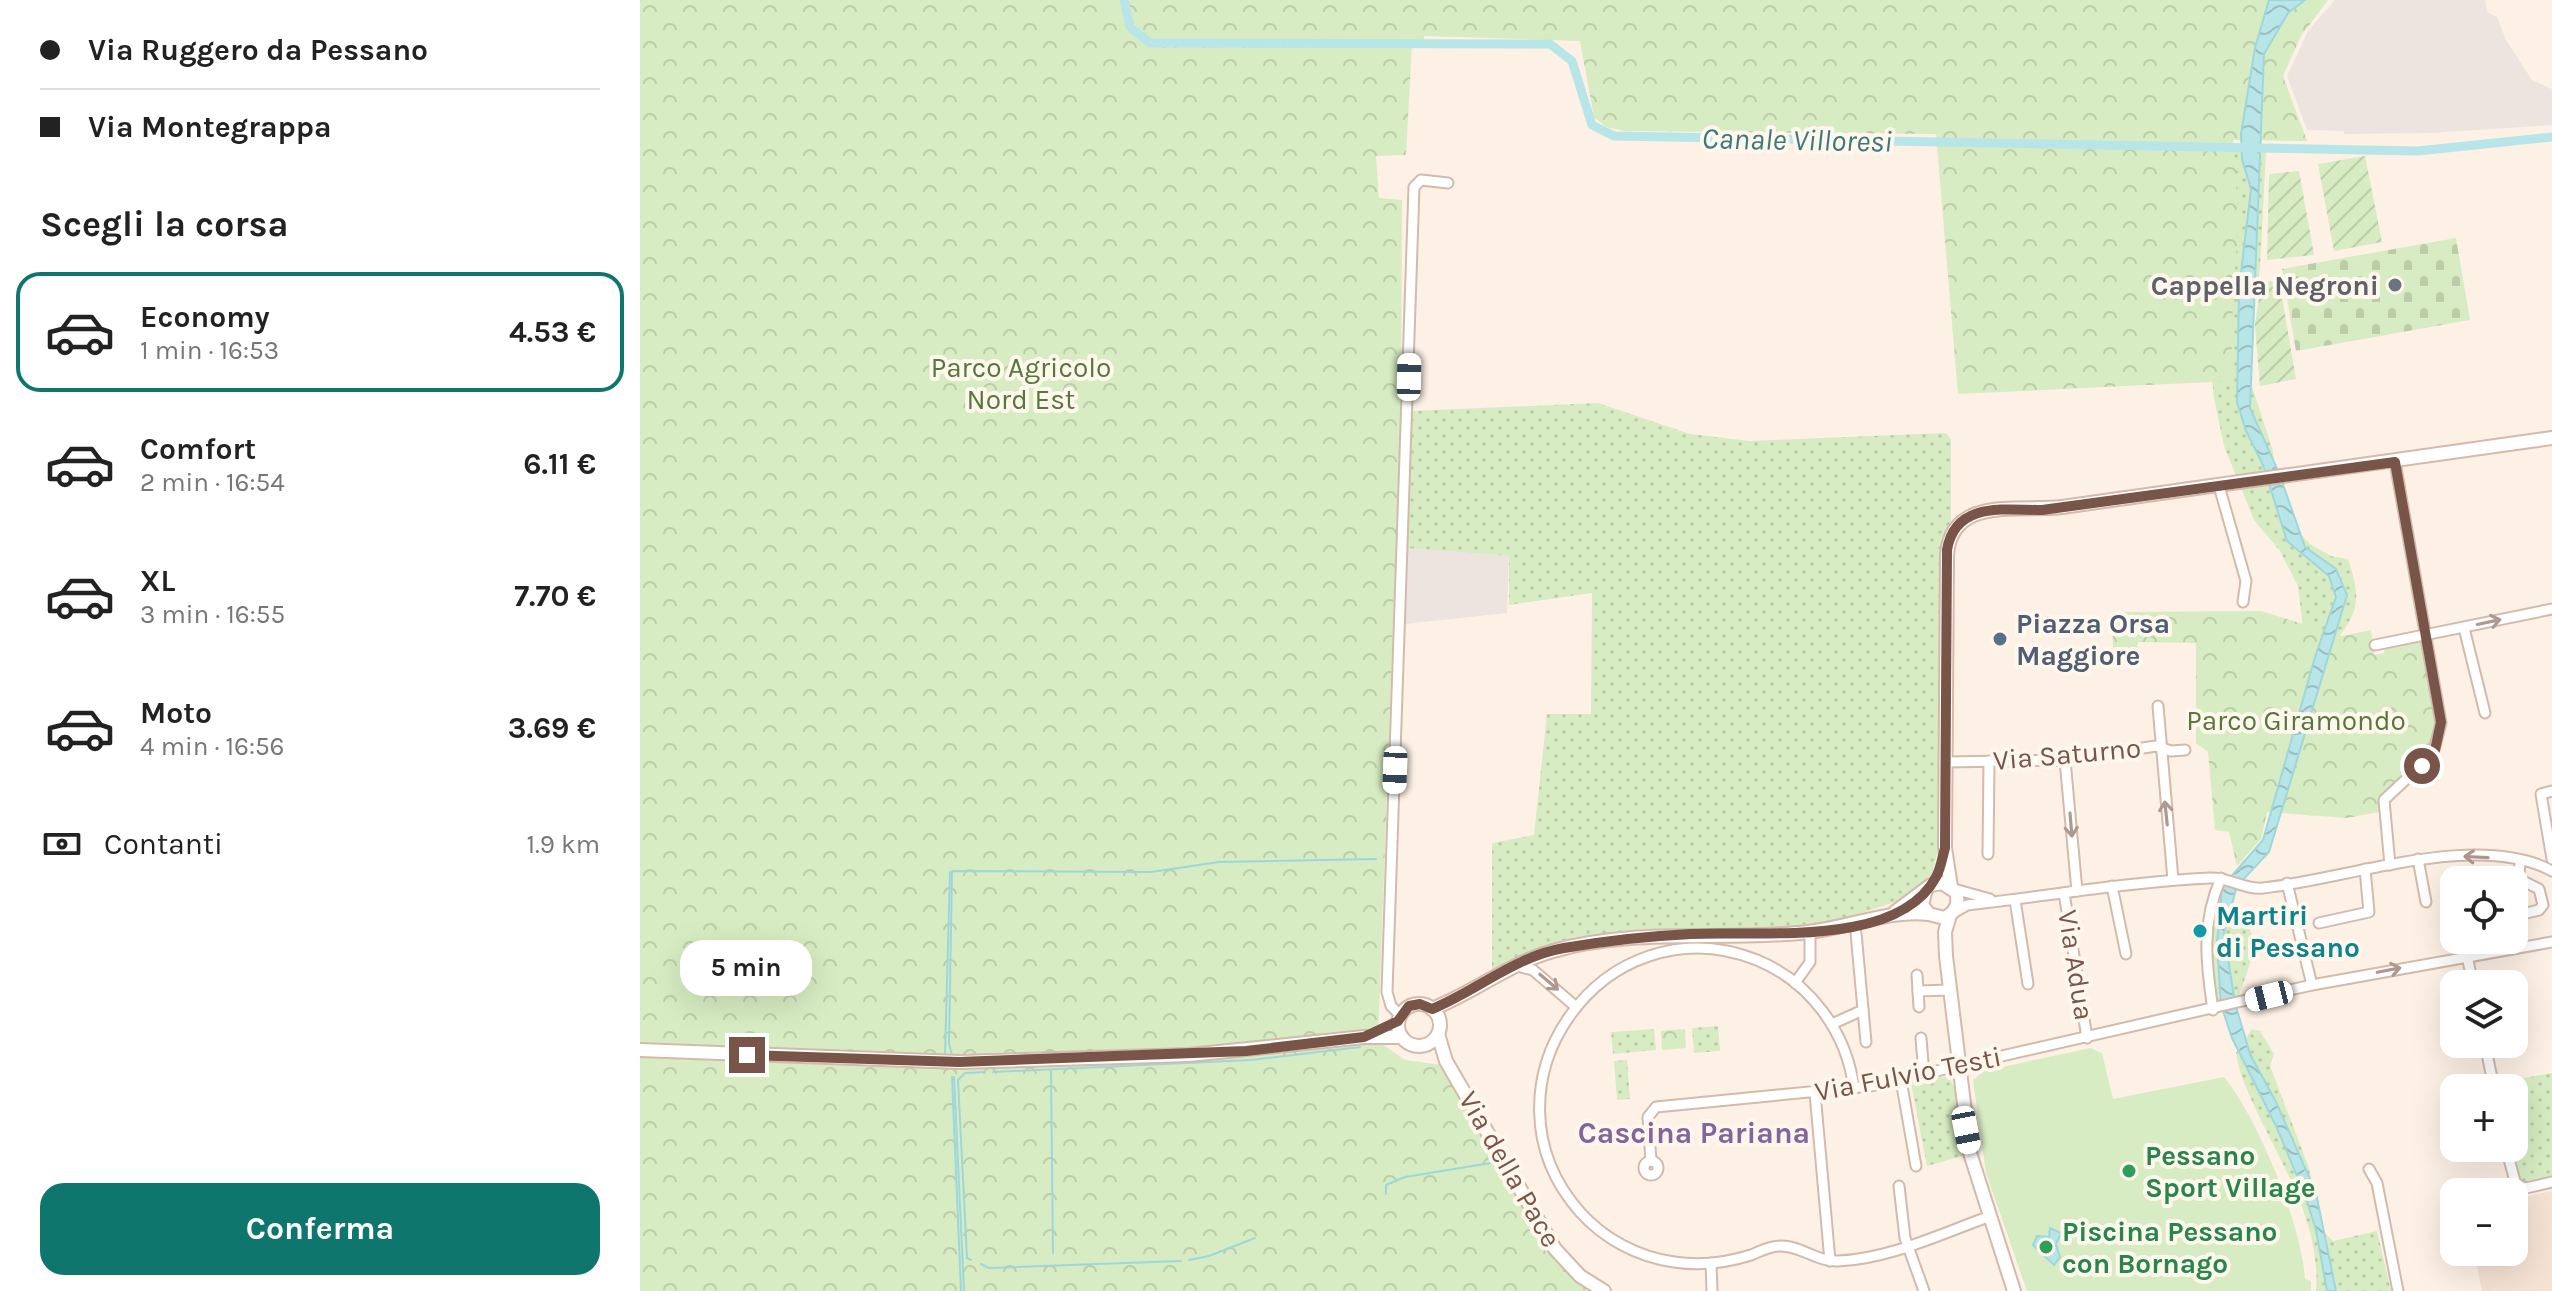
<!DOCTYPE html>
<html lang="it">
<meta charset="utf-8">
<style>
body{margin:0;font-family:Karla,sans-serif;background:#f6f6f6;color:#222;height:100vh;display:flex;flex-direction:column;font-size:30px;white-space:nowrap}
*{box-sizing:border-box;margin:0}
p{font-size:26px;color:#767676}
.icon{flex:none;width:44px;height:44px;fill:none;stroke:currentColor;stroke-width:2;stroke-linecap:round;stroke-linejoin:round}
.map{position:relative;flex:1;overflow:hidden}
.details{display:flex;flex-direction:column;background:#fff;width:640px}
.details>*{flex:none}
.guide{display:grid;align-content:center;height:176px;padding:0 40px;background:#fff}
.controls{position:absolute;left:1800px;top:866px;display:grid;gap:16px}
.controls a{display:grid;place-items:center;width:88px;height:88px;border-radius:16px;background:#fff;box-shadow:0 8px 32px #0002;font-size:40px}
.end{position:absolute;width:36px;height:36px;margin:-18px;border:10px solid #785548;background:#fff;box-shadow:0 0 0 4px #fff}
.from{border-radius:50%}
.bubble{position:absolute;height:56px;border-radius:24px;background:#fff;box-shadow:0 8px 32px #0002;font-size:26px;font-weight:700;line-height:56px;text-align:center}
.car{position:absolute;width:24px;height:48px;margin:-24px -12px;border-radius:10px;box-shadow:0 0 6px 2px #0007;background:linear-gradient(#fff 24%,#345 0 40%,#fff 0 76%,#345 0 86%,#fff 0)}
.guide b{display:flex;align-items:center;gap:28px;height:76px;font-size:30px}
.guide b+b{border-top:2px solid #e0e0e0}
.guide i{width:20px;height:20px;background:#222}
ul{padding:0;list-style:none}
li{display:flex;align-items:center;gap:24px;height:120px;margin:0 16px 12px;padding:0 24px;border:4px solid transparent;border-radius:24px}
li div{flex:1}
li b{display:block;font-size:30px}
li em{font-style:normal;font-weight:700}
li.on{border-color:#0f766e}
li>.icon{width:72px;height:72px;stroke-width:1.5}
h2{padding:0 40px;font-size:36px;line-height:96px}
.pay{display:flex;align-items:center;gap:20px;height:88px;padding:0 40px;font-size:30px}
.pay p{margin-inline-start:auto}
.button{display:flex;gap:16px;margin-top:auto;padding:16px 40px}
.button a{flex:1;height:92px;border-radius:24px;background:#0f766e;color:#fff;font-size:32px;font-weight:700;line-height:92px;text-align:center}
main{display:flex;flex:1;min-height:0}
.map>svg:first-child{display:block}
.residential{fill:#f5e2d3}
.industrial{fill:#ede4df}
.grass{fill:url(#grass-dots)}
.forest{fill:url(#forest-crowns)}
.cemetery{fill:url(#cemetery-stones)}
.garden{fill:url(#garden-furrows)}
.pitch{fill:#d7ecc2}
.water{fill:url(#water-waves);stroke:#9ed7db;stroke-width:2}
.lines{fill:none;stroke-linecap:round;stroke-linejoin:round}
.stream{stroke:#9ed7db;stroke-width:2}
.canal{stroke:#b8e6e8;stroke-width:9}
.street-casing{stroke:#d2baad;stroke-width:13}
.secondary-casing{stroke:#d5b9aa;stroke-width:16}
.street{stroke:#fff;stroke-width:9}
.secondary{stroke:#fff;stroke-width:12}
.oneway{stroke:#ae9991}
.route{stroke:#785548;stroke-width:10}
.worship-dot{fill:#6b7280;stroke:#fff6ec;stroke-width:3}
.service-dot{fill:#5c6f8a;stroke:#fff6ec;stroke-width:3}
.culture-dot{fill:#0f9aa8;stroke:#fff6ec;stroke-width:3}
.leisure-dot{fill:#2e9e5b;stroke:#fff6ec;stroke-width:3}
.labels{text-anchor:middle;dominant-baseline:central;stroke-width:8;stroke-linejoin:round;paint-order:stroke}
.worship-label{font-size:28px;font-weight:bold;fill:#5b616d;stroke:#fff6ec;text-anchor:end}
.park-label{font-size:28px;fill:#54783d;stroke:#fff6ec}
.service-label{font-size:28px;font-weight:bold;fill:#4e5e75;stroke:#fff6ec;text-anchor:start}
.street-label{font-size:28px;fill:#785548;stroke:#fff6ec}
.culture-label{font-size:28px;font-weight:bold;fill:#0d838f;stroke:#fff6ec;text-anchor:start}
.leisure-label{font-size:28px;font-weight:bold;fill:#27864d;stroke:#fff6ec;text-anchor:start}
.water-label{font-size:30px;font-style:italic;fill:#3b797e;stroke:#fff6ec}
.neighbourhood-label{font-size:30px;font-weight:bold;fill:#83649c;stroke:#fff6ec}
</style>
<main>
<section class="details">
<div class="guide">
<b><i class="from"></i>Via Ruggero da Pessano</b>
<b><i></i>Via Montegrappa</b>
</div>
<h2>Scegli la corsa</h2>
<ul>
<li class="on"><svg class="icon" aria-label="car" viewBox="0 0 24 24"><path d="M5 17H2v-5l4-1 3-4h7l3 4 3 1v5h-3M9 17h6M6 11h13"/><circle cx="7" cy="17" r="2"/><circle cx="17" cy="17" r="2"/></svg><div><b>Economy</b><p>1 min · 16:53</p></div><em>4.53 €</em></li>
<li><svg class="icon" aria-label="car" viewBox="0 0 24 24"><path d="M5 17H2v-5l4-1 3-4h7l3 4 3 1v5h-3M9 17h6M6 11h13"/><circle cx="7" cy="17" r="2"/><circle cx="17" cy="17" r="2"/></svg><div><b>Comfort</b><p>2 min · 16:54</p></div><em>6.11 €</em></li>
<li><svg class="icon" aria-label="car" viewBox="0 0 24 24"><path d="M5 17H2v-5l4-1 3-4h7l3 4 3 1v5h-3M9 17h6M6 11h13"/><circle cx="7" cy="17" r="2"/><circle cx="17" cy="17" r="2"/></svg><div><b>XL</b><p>3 min · 16:55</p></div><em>7.70 €</em></li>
<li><svg class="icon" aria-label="car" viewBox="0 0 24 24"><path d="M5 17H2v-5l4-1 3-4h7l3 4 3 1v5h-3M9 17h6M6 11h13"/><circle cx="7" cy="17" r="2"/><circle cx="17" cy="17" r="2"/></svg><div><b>Moto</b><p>4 min · 16:56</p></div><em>3.69 €</em></li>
</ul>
<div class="pay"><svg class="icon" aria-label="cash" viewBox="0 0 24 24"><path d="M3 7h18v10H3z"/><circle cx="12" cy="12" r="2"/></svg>Contanti<p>1.9 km</p></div>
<div class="button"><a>Conferma</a></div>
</section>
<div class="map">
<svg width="1912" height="1291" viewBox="0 0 1912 1291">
<defs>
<pattern id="grass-dots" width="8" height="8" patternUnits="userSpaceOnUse" patternTransform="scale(2)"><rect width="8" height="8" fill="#d7ecc2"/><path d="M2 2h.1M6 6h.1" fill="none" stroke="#bccca8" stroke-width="1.8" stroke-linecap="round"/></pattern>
<pattern id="forest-crowns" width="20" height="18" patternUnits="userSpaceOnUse" patternTransform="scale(2)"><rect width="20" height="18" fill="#d7ecc2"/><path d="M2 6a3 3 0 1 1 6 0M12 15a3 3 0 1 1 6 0" fill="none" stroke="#bccca8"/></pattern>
<pattern id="cemetery-stones" width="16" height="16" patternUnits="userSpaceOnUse" patternTransform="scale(2)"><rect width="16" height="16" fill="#d7ecc2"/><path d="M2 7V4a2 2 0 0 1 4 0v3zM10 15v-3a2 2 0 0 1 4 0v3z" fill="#bccca8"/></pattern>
<pattern id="garden-furrows" width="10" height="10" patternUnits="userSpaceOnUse" patternTransform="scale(2)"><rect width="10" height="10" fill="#d7ecc2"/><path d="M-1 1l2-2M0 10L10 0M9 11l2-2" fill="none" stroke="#bccca8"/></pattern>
<pattern id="water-waves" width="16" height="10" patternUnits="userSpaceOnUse" patternTransform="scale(2)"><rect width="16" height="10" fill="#b8e6e8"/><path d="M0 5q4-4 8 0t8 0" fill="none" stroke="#9abdbe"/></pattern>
</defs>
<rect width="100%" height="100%" fill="#fdf1e5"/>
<path class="residential" d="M1912,1191V1291H1842L1834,1252H1874V1199Z"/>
<g class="industrial">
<path d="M1695,0H1845L1847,12L1857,17L1866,40L1892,80L1912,89V125L1789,133L1704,134V131L1667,130L1647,76L1668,31Z"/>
<path d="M766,548L869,556L867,613L764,624Z"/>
</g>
<g class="grass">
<path d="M1591,151L1626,152L1620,268L1607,348V371L1633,451L1636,493L1654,528L1670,544L1691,556L1708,559C1720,595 1721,609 1697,639L1663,628L1658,586L1640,551L1614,520L1584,446L1574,398L1571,371Z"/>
<path d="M958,403L1050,434L1110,441L1306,433L1311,440V523L1303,543L1298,851L1292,874L1270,897L1201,920L1122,930L1059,928L913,945L852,971V843L894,835L907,714H951L952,593L869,605V556L766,548L772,411Z"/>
<path d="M1582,898C1626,927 1614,954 1599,996L1578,1001C1574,971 1561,923 1582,898Z"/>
<path d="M1078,1026L1080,1051L1054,1053L1052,1028Z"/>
<path d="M1014,1029L1016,1050L973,1054L971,1032Z"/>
<path d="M1612,1029L1620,1031L1634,1054L1630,1066L1668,1165L1685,1233L1693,1241L1737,1231L1751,1291H1676C1682,1209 1624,1142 1599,1069L1596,1053Z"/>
<path d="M987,1060L990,1099L977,1100L974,1061Z"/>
<path d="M1912,1073V1177L1880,1182L1870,1148H1874V1088H1859L1858,1083Z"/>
<path d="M1309,1076L1316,1092L1326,1155L1287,1166L1271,1083Z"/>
</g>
<g class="forest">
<path d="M0,0H1688L1661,36L1643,76L1667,141L1593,140L1599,223L1593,289L1591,381L1318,394L1296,134L985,131L966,127L954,117L940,41L784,36V44H772L766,155L736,156L739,198L762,200L761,399L738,1041L765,1060L802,1065L822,1091L917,1261L931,1277L953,1291H0Z"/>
<path d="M1621,611L1702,636L1731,630L1734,655L1744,653L1745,647L1783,640C1788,672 1806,721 1789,752C1776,775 1737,783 1739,812L1707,818L1627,812L1621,839L1597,866L1589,832L1575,830L1568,752L1556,743V643L1498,642L1497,650H1473L1472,612Z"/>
<path d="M1045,1029L1046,1048L1022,1050L1021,1031Z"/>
</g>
<path class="cemetery" d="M1816,238L1830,320L1656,351L1642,269Z"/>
<g class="garden">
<path d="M1725,156L1742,242L1694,251L1678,164Z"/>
<path d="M1659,171L1674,255L1627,260L1629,174Z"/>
<path d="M1639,280L1656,379L1620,386L1615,325L1621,283Z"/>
</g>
<path class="pitch" d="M1450,1048L1462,1053L1473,1099L1584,1077C1618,1118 1662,1226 1665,1279L1671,1281V1291H1387L1346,1173L1333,1080L1344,1071Z"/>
<g class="water">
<path d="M1629,0H1665L1648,13L1624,54L1610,408L1639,473L1665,547L1696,569L1707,595L1629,852L1597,886L1584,933L1595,1003L1610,1054L1636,1102L1676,1193L1696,1291H1687L1676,1230L1665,1195L1637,1128L1592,1038L1581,1005L1577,944L1582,887L1623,840L1675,657L1696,597L1689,576L1647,541L1623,465L1606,431L1597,402L1599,290L1611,189L1602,159L1601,134L1615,48Z"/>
<path d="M1410,1228L1421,1233L1416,1244L1420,1257L1414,1265L1393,1245L1397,1236L1409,1237Z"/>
</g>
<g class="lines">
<g class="stream">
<path d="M305,1055L310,872"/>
<path d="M312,1055L309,1044L312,871L511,872L579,862L736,859"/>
<path d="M411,1071L413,1253"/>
<path d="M353,1072L611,1060L720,1047"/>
<path d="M312,1077L321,1291"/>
<path d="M314,1077L324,1291"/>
<path d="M746,1194V1185L765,1177L857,1162"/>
<path d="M331,1260L327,1258L318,1080L325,1073L345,1072"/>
<path d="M549,1260L569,1256L615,1238"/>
<path d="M341,1264L349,1268L541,1261"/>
</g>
<path class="canal" d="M484,0L490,27L510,43L910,44L932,61L952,125L974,136L1778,151L1912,137"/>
<defs>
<g id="street">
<path d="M1579,486L1606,581L1603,602"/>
<path d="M1824,628L1845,713"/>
<path d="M1735,645L1912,609"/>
<path d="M1518,706L1533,880"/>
<path d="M1425,760L1437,891"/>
<path d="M1307,762L1425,760L1516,746L1531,751L1545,750"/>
<path d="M1912,791L1901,794L1912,859"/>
<path d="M1348,854L1349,761"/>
<path d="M1778,859L1786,902"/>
<path d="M1750,865L1744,800L1793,754L1801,723L1755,462"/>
<path d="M1647,883L1672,985"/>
<path d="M1472,886L1486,954"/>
<path d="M1314,889L1350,899"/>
<path d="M1424,893L1447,1038"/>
<path d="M1375,900L1388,984"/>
<path d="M1313,913L1327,905C1408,896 1488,882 1570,878C1588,877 1605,890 1623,888C1704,880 1837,830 1912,871"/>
<path d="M1874,916L1899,910L1903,905L1899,889L1879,879"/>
<path d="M1876,916L1880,862"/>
<path d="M1679,923L1729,912L1725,869"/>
<path d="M1216,933L1226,1042"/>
<path d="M1827,956L1833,984"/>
<path d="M877,966L893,970L935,1006"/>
<path d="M1277,975L1279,1007"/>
<path d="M1155,983L1170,962V932"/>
<path d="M1278,991L1310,990"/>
<path d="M1573,1010C1566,963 1561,923 1581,878"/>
<path d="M760,1015L751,1006L747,992L774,187L781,180L808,183"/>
<path d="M1192,1024L1223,1010"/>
<path d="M1281,1038L1284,1075"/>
<path d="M1845,1044L1854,1088"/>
<path d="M1261,1080L1276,1166"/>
<path d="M1214,1089C1207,1032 1170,982 1117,960C963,899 830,1087 940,1212C964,1239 998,1257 1034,1262C1060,1266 1086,1263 1111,1255C1121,1251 1129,1246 1140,1246C1160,1245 1177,1262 1198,1261C1249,1259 1300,1234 1348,1217"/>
<path d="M1175,1093L1190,1261"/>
<path d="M1866,1148L1876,1185L1886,1188L1912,1182"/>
<path d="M1011,1161L1008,1117L1016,1107L1231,1086L1672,985L1912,942"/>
<circle cx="1011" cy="1168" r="7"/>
<path d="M1729,1169L1737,1183L1758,1291"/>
<path d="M1259,1186L1265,1238L1284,1291"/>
<path d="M1071,1263L1072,1291"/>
</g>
<g id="secondary">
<path d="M1311,887L1305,848L1307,555C1311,495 1381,512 1422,507L1912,438"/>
<path d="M1255,912L1291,885L1302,883L1316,892C1320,904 1315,913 1304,918L1289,914L1282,905L1286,889"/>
<path d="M1310,915L1305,932L1306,956L1330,1153L1374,1291"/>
<circle cx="779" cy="1025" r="21"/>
<path d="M792,1009C833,993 870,963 913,951C996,927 1084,942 1168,932C1207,928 1250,909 1289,914"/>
<path d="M798,1034L806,1061L915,1249L940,1276L964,1291"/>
<path d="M0,1050L319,1062L549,1055L724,1037H761"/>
</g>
</defs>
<use href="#street" class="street-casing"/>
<use href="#secondary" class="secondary-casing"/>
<use href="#street" class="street"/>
<use href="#secondary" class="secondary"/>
</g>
<defs><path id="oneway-shaft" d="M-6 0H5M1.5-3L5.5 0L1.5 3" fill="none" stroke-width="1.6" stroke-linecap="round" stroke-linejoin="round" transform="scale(2)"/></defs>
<g class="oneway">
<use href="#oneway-shaft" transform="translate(1849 622) rotate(-12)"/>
<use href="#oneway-shaft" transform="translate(1526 813) rotate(-96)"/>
<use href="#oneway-shaft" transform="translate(1431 825) rotate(85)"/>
<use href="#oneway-shaft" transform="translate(1836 857) rotate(-177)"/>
<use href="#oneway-shaft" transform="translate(1749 970) rotate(-11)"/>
<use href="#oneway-shaft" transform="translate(909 982) rotate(40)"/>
</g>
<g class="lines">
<path class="route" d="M107,1055L319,1062L606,1051L724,1037L758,1021L769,1006L780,1004L792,1009C836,991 876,956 924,948C965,941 1009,936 1051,934C1117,930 1258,949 1296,877C1301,868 1302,858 1305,848L1307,550C1315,501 1365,510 1402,510L1755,462L1801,722L1795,750L1782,766"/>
</g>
<circle class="worship-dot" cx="1755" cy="285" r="8"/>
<circle class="service-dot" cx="1360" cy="639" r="8"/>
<circle class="culture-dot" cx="1560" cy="931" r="8"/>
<g class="leisure-dot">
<circle cx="1489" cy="1171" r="8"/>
<circle cx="1406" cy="1247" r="8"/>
</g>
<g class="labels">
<g class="worship-label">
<text x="1739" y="285">Cappella Negroni</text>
</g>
<g class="park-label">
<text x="381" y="367">Parco Agricolo<tspan x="381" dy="32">Nord Est</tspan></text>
<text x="1656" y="720">Parco Giramondo</text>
</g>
<g class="service-label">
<text x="1376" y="623">Piazza Orsa<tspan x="1376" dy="32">Maggiore</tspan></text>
</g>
<g class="street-label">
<text transform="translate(1427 754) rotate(-5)">Via Saturno</text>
<text transform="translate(1436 965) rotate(81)">Via Adua</text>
<text transform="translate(1268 1074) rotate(-11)">Via Fulvio Testi</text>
<text transform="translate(870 1169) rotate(60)">Via della Pace</text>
</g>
<g class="culture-label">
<text x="1576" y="915">Martiri<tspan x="1576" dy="32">di Pessano</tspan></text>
</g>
<g class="leisure-label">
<text x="1505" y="1155">Pessano<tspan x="1505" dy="32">Sport Village</tspan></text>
<text x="1422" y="1231">Piscina Pessano<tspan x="1422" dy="32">con Bornago</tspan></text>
</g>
<g class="water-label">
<text transform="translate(1157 140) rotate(1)">Canale Villoresi</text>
</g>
<g class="neighbourhood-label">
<text x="1054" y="1133">Cascina Pariana</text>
</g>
</g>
</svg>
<div class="controls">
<a><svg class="icon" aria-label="locate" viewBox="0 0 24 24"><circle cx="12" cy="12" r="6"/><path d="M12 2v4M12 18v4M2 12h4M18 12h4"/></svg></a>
<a><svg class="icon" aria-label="layers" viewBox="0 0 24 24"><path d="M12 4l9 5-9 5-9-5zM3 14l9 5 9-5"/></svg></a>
<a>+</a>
<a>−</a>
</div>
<i class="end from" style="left:1782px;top:766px"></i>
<i class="end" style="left:107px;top:1055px"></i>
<div class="bubble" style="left:40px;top:940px;width:132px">5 min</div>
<i class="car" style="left:769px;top:377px;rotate:1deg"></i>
<i class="car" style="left:755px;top:770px;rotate:182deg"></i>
<i class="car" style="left:1629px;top:996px;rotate:256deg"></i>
<i class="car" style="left:1326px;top:1130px;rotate:169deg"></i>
</div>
</main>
